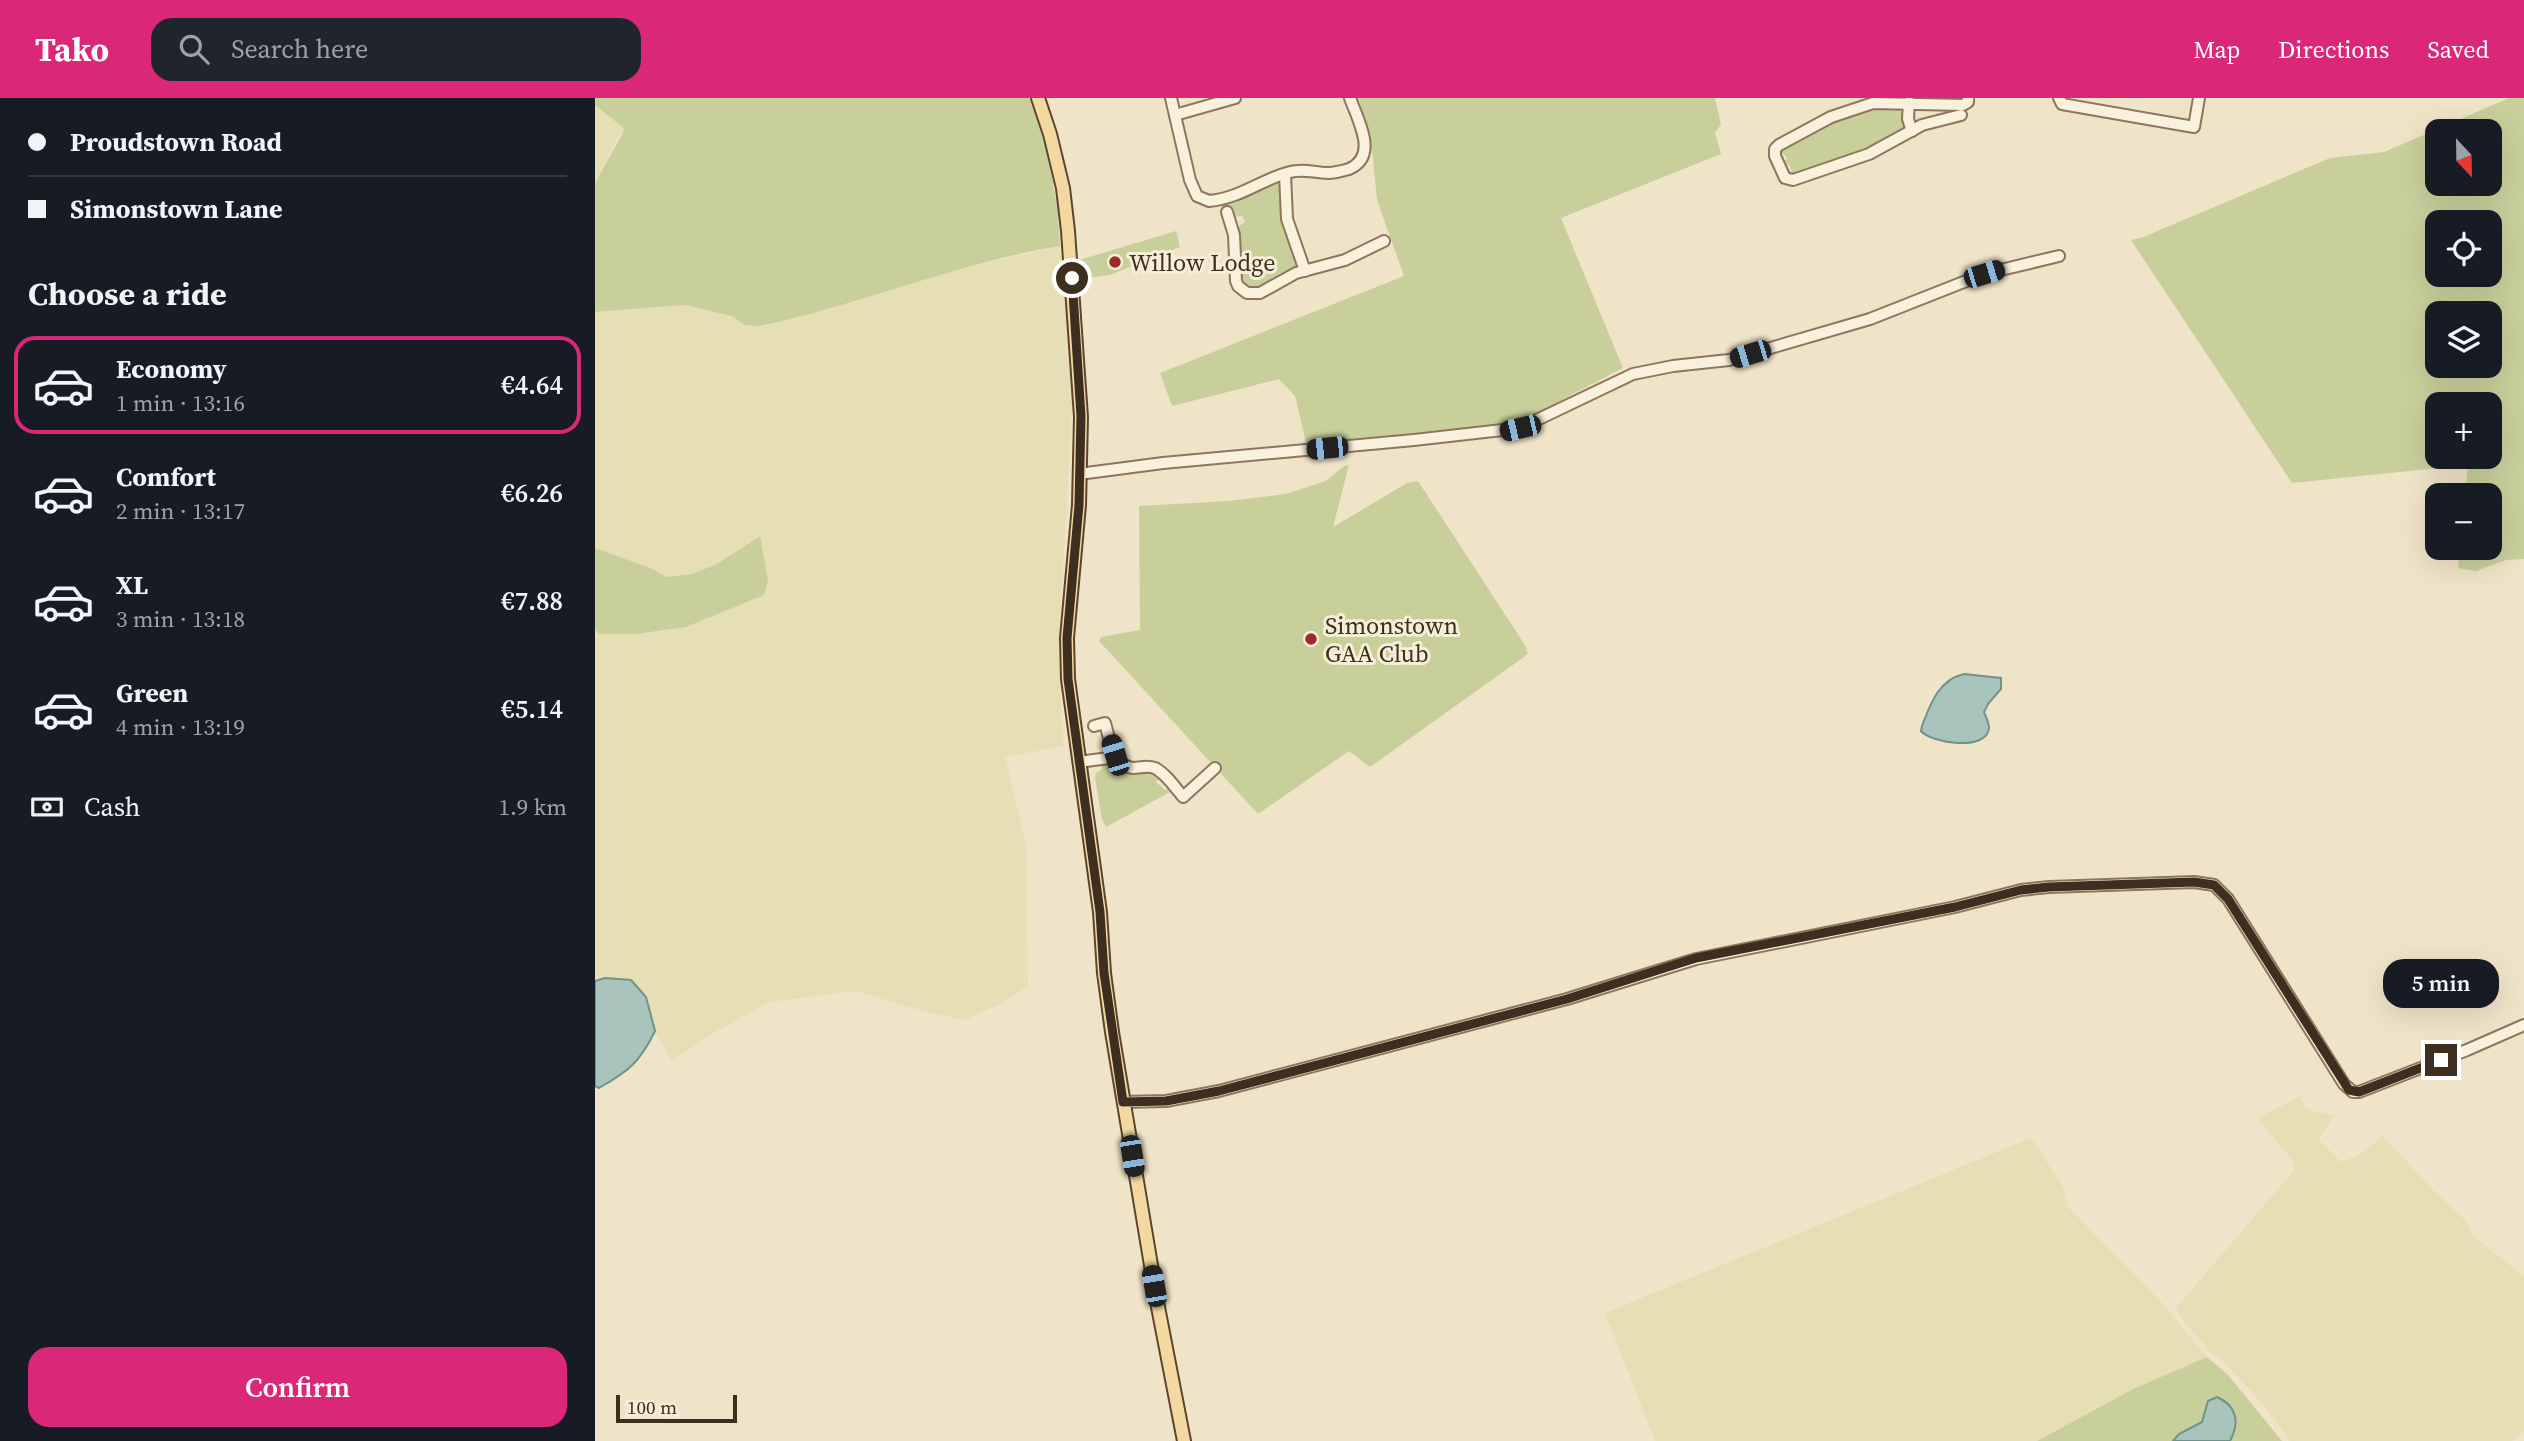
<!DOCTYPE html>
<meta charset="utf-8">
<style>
body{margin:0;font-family:"Source Serif 4",serif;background:#20242c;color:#f1f3f6;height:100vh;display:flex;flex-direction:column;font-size:26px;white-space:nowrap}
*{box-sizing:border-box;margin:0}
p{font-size:23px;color:#9ea1a6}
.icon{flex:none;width:38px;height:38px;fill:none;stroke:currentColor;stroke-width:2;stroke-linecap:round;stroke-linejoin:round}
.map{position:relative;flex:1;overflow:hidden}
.sheet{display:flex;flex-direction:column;background:#171b24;width:595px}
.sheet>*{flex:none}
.banner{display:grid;align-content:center;height:154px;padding:0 28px;background:#171b24}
.needle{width:46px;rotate:158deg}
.tools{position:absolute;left:1830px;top:21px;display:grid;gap:14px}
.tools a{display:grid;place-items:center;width:77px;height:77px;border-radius:14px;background:#171b24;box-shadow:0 7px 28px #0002;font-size:35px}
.scale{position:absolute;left:21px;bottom:18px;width:121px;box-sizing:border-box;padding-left:7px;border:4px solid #3d2e20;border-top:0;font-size:19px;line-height:24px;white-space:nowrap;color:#3d2e20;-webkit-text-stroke:5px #f7eed8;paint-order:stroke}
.end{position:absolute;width:32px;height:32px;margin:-16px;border:9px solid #3d2e20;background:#fff;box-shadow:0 0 0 4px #fff}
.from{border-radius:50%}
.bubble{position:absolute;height:49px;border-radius:21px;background:#171b24;box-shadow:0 7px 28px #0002;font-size:23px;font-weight:600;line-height:49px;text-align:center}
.car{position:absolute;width:21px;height:42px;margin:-21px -10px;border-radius:9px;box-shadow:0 0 5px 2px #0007;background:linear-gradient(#222 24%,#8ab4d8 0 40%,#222 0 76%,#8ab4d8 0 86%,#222 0)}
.banner b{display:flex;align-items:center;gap:24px;height:66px;font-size:26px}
.banner b+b{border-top:2px solid #363941}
.banner i{width:18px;height:18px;background:#f1f3f6}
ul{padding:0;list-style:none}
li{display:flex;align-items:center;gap:21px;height:98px;margin:0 14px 10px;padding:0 14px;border:4px solid transparent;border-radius:21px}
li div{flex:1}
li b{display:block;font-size:26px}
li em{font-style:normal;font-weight:600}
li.current{border-color:#db2777}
li>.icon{width:63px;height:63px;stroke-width:1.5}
h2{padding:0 28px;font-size:32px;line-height:84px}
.pay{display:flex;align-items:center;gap:18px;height:77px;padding:0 28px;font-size:26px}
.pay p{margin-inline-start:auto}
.cta{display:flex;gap:14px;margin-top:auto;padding:14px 28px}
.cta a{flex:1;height:80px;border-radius:21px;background:#db2777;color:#fff;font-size:28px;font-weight:600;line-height:80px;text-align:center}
header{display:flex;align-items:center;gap:42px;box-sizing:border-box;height:98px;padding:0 35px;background:#db2777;color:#fff}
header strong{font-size:33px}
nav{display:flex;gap:38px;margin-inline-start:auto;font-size:24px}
.search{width:490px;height:63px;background:#20242c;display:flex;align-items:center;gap:18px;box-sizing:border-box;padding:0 24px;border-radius:21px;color:#9ea1a6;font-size:26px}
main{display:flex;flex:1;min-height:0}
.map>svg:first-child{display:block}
.farmland{fill:#e6deb5}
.green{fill:#c9cf9b;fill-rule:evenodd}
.water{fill:#a9c4bc;stroke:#6f938a;stroke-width:2}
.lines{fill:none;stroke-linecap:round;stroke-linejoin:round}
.minor-casing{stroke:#8d765c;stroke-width:14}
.major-casing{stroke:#5b4430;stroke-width:16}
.minor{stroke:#faf1dc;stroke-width:10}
.major{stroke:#f3d9a0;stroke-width:12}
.route{stroke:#3d2e20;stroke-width:9}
.poi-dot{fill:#9e2a2b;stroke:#f7eed8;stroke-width:2.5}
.labels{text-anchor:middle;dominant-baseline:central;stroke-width:6;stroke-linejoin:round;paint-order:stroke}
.poi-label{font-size:24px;fill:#3d2e20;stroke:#f7eed8;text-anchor:start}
</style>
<header>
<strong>Tako</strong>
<div class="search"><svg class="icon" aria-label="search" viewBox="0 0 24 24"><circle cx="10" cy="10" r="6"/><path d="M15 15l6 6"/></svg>Search here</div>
<nav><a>Map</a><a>Directions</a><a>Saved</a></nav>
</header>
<main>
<section class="sheet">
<div class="banner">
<b><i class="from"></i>Proudstown Road</b>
<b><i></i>Simonstown Lane</b>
</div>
<h2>Choose a ride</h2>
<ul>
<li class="current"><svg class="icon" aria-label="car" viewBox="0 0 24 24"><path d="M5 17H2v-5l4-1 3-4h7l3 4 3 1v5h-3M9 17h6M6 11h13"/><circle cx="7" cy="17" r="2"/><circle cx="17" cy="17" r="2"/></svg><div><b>Economy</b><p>1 min · 13:16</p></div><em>€4.64</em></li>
<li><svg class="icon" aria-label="car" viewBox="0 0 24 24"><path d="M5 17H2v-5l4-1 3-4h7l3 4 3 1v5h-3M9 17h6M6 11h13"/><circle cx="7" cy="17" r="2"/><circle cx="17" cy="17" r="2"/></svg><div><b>Comfort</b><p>2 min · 13:17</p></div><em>€6.26</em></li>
<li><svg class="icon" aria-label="car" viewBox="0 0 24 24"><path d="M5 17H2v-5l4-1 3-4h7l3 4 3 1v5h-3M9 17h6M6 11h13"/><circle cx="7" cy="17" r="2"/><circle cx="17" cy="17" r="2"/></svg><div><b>XL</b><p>3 min · 13:18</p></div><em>€7.88</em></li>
<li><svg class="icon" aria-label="car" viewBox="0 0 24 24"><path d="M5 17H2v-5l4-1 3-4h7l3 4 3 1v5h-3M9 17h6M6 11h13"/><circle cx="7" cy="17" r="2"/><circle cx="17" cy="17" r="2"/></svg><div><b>Green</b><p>4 min · 13:19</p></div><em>€5.14</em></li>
</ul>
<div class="pay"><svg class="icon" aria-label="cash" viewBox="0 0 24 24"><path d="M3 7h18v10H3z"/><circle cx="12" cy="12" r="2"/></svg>Cash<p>1.9 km</p></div>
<div class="cta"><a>Confirm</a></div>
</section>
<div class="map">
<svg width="1929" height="1343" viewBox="0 0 1929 1343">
<rect width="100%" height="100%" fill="#f0e4c8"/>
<g class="farmland">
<path d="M0,7L31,31L24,38L0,85Z"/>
<path d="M465,148L478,294L464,542L468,648L410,659L431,747L433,888L407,905L370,922L335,915L261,893L175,904L118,935L77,963L60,933L51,899L10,880L0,883V529L4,536H41L91,529L168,497L165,438L122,466L97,477L71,479L58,471L0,450V214L90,207L138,218L150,227L164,228L259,204L359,172Z"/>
<path d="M1705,999L1711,1011L1740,1018L1723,1041L1746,1064L1762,1058L1788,1038L1838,1092L1870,1122L1879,1139L1929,1178V1334L1917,1343H1695L1682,1324L1653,1290L1624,1259L1615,1254L1584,1217L1581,1210L1700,1071L1698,1063L1662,1020Z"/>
<path d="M1436,1040L1467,1087L1474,1110L1568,1206L1612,1259L1540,1290L1442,1343H1060L1010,1215Z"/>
</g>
<g class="green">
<path d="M1,0H434C453,46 463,98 465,148C362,165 266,207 164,228L150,227L137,218L90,207L0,214V85L30,31L0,7Z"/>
<path d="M761,0H1120L1126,26L1120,35L1126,56L966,120L1028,270L928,322L868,332L712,348L700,298L684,281L577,308L565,275L809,178L782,102L777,52Z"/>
<path d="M1914,0H1929V461L1911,462L1881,473L1863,470L1865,450H1895V397H1870L1873,367L1697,385L1536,142L1546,140L1735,60L1789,54ZM1843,33H1895V86H1843ZM1843,124H1895V177H1843ZM1843,215H1895V268H1843ZM1843,306H1895V359H1843Z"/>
<path d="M1281,8L1310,11L1311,30L1287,46L1284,43L1273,49L1274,53L1267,56L1266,53L1254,57V60L1198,79L1191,75L1197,73L1194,67L1188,69L1186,64L1192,61L1189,56L1184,58L1186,50L1244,19Z"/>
<path d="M684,84L688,89C684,118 695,141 705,168L663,192L650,191L646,187L641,130L650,124L647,118L638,119L633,108L623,106Z"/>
<path d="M581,133L585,149L515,177L485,181L484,162Z"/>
<path d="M754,367L738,429L812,385L823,383L930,547L933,556L775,669L754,653L663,716L504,543L506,539L545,532L544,408L634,403L691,396L731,383L749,368Z"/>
<path d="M165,438L173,482L169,497L91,529L41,536H3L0,529V450L58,471L71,479L97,476L122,466Z"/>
<path d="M514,664L527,671L556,673L565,678L561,684L570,692L575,690L577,693L511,729L507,721L500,680L501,675L507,671L506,666Z"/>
<path d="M1612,1259L1633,1277L1687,1343H1442L1540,1290Z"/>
</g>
<g class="water">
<path d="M1369,576L1406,580V591L1393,606L1389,614C1391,619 1394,625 1394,630C1392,654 1336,645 1326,633L1327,628C1335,607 1343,582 1369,576Z"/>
<path d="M10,880L36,882L51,899L60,933C45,964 34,973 4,990L0,988V883Z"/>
<path d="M1622,1299C1642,1308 1645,1324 1635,1343H1578L1584,1336L1607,1324L1613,1303Z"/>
</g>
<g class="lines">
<defs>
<g id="minor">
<path d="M576,0L595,82L602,98L614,103C646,100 667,81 695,74C709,70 719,75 733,75C740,75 747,73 754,71C784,58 763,23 755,0"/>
<path d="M1464,0L1467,6L1599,29L1604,0"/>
<path d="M1314,4L1313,21L1317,33"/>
<path d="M580,17L640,0"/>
<path d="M1366,17L1327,27L1274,56L1198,82L1190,80L1180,58V51L1184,47L1236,19L1278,5L1368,7L1373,4V0"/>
<path d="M690,76L692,121L710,173"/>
<path d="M632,114L639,137L641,183L643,188L652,195H665L701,175L750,162L789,143"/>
<path d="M484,376L568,365L819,342L925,330L1038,276L1078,268L1134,262L1275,221L1389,176L1464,158"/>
<path d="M499,628L510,625C515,641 517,668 538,670C546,670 552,667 560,670C571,676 580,689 588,699L620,670"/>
<path d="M484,664L521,659"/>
<path d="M528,1004L571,1003L624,993L972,901L1101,861L1360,809L1426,792L1454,789L1599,784L1619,787L1633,801L1749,986L1758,994H1764L1872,952L1929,927"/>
</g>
<path id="major" d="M443,0L455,36L468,90L473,133L486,319L484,407L472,540L473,581L505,814L509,875L517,934L563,1209L589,1343"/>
</defs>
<use href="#minor" class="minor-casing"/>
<use href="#major" class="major-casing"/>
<use href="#minor" class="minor"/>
<use href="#major" class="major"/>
</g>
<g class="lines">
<path class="route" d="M477,180L486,318L484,407L472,540L473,581L505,814L509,875L528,1004L571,1003L624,993L972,901L1101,860L1360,809L1426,792L1454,789L1599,784L1619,787L1633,801L1754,992L1764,994L1846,962"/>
</g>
<g class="poi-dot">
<circle cx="520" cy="164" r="7"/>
<circle cx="716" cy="541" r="7"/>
</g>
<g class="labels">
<g class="poi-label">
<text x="534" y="164">Willow Lodge</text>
<text x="730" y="527">Simonstown<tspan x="730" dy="28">GAA Club</tspan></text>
</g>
</g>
</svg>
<div class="tools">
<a><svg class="needle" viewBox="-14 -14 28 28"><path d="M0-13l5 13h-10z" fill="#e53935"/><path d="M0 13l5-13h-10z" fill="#9ea1a6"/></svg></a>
<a><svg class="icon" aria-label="locate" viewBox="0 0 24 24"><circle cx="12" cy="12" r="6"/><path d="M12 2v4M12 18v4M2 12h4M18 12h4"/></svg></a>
<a><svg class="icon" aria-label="layers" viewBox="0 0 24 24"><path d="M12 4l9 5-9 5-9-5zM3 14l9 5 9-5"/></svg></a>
<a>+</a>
<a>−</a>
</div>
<div class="scale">100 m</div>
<i class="end from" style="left:477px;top:180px"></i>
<i class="end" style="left:1846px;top:962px"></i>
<div class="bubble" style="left:1788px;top:861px;width:116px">5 min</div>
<i class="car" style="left:1389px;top:176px;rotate:73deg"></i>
<i class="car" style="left:1155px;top:256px;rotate:253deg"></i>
<i class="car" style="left:925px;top:330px;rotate:257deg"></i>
<i class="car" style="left:732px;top:350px;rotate:264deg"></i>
<i class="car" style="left:520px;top:657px;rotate:343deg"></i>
<i class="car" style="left:537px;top:1058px;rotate:171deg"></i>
<i class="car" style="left:559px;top:1188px;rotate:350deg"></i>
</div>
</main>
